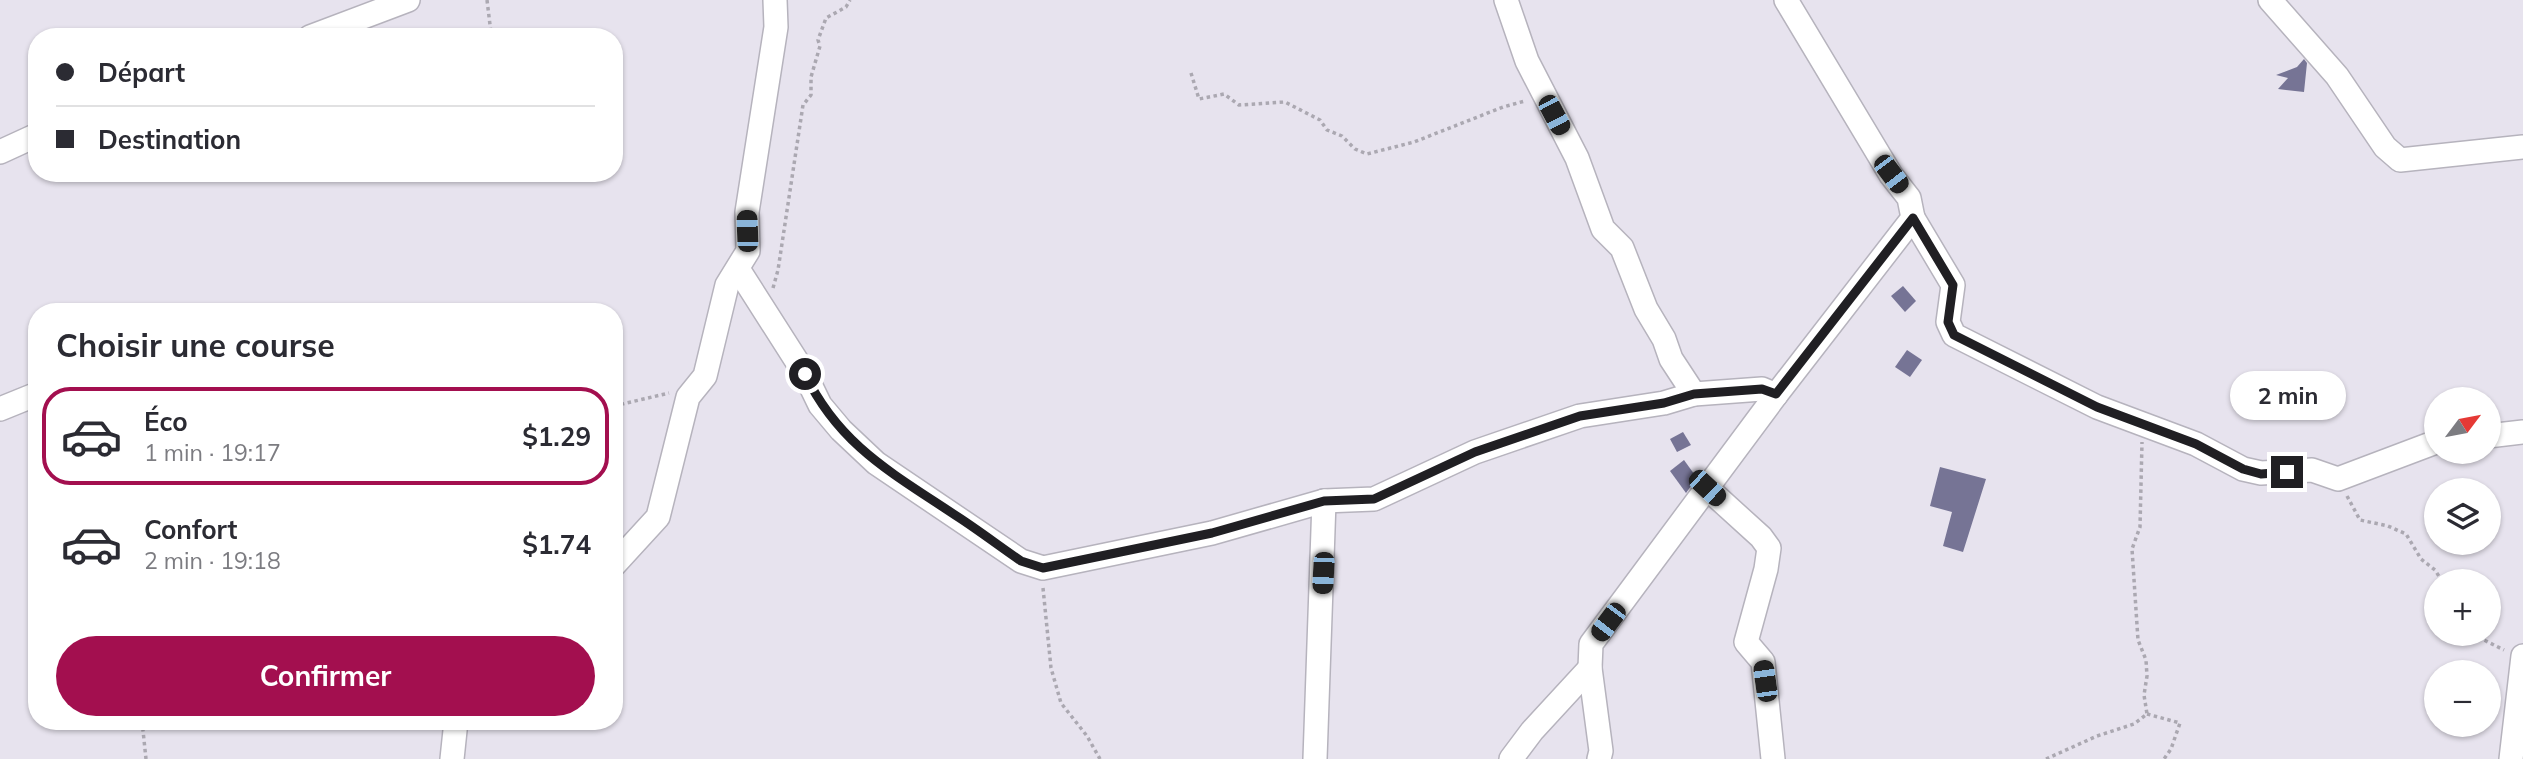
<!DOCTYPE html>
<html lang="fr">
<meta charset="utf-8">
<style>
body{margin:0;font-family:Mulish,sans-serif;background:#f7f7f7;color:#2b2b33;height:100vh;display:flex;flex-direction:column;font-size:26px;white-space:nowrap}
*{box-sizing:border-box;margin:0}
p{font-size:23px;color:#7c7c81}
.icon{flex:none;width:38px;height:38px;fill:none;stroke:currentColor;stroke-width:2;stroke-linecap:round;stroke-linejoin:round}
.map{position:relative;flex:1;overflow:hidden}
.drawer{position:absolute;left:28px;top:303px;width:595px;height:427px;display:flex;flex-direction:column;background:#fff;border-radius:28px;box-shadow:0 2px 5px #0004}
.drawer>*{flex:none}
.top-card{position:absolute;left:28px;top:28px;width:595px;height:154px;border-radius:28px;box-shadow:0 2px 5px #0004;display:grid;align-content:center;height:154px;padding:0 28px;background:#fff}
.needle{width:46px;rotate:58deg}
.fabs{position:absolute;left:2424px;top:387px;display:grid;gap:14px}
.fabs a{display:grid;place-items:center;width:77px;height:77px;border-radius:50%;background:#fff;box-shadow:0 2px 5px #0004;font-size:35px}
.end{position:absolute;width:32px;height:32px;margin:-16px;border:9px solid #201f23;background:#fff;box-shadow:0 0 0 4px #fff}
.from{border-radius:50%}
.bubble{position:absolute;height:49px;border-radius:24px;background:#fff;box-shadow:0 2px 5px #0004;font-size:23px;font-weight:700;line-height:49px;text-align:center}
.car{position:absolute;width:21px;height:42px;margin:-21px -10px;border-radius:9px;box-shadow:0 0 5px 2px #0007;background:linear-gradient(#222 24%,#8ab4d8 0 40%,#222 0 76%,#8ab4d8 0 86%,#222 0)}
.top-card b{display:flex;align-items:center;gap:24px;height:66px;font-size:26px}
.top-card b+b{border-top:2px solid #e1e1e2}
.top-card i{width:18px;height:18px;background:#2b2b33}
ul{padding:0;list-style:none}
li{display:flex;align-items:center;gap:21px;height:98px;margin:0 14px 10px;padding:0 14px;border:4px solid transparent;border-radius:28px}
li div{flex:1}
li b{display:block;font-size:26px}
li em{font-style:normal;font-weight:700}
li.active{border-color:#a30f4f}
li>.icon{width:63px;height:63px;stroke-width:1.5}
h2{padding:0 28px;font-size:32px;line-height:84px}
.cta{display:flex;gap:14px;margin-top:auto;padding:14px 28px}
.cta a{flex:1;height:80px;border-radius:42px;background:#a30f4f;color:#fff;font-size:28px;font-weight:700;line-height:80px;text-align:center}
.map>svg:first-child{display:block}
.building{fill:#767495}
.lines{fill:none;stroke-linecap:round;stroke-linejoin:round}
.minor-casing{stroke:#b6b3bd;stroke-width:26}
.path{stroke:#aba8b1;stroke-width:3.5;stroke-dasharray:3.5 3.5;stroke-linecap:butt}
.minor{stroke:#fff;stroke-width:23}
.route{stroke:#201f23;stroke-width:9}
</style>
<div class="map">
<svg width="2523" height="759" viewBox="0 0 2523 759">
<rect width="100%" height="100%" fill="#e7e3ee"/>
<g class="building">
<path d="M2304,59L2307,63L2304,92L2278,89L2288,78L2276,75L2297,67Z"/>
<path d="M1903,286L1916,301L1905,312L1891,296Z"/>
<path d="M1907,350L1922,360L1910,377L1895,367Z"/>
<path d="M1683,432L1691,445L1677,452L1670,439Z"/>
<path d="M1684,460L1697,478L1686,493L1670,471Z"/>
<path d="M1940,467L1986,479L1963,552L1943,546L1952,512L1930,506Z"/>
</g>
<g class="lines">
<defs>
<g id="minor">
<path d="M1506,0L1527,61L1577,158L1603,229L1622,248L1646,309L1664,339L1671,359L1694,394L1762,389L1776,395"/>
<path d="M2270,0L2337,76L2385,147L2400,160L2523,147"/>
<path d="M310,37L408,0"/>
<path d="M0,152L37,135"/>
<path d="M1913,218L1953,285L1948,322L1954,335L2097,407L2196,444L2243,469L2261,473L2312,470L2338,479L2436,442"/>
<path d="M738,269L805,374L820,405L841,430L876,463L1021,561L1043,568L1212,533L1324,501L1374,499L1475,452L1580,416L1664,403L1694,394"/>
<path d="M0,409L37,394"/>
<path d="M2488,436L2523,432"/>
<path d="M1707,488L1761,537L1769,548L1766,569L1746,642L1763,662L1773,759"/>
<path d="M614,565L658,517L688,397L705,376L727,285L748,251L747,212L776,27L775,0"/>
<path d="M452,759L456,721"/>
<path d="M1315,759L1324,501"/>
<path d="M1511,759L1532,731L1590,668"/>
<path d="M1599,759L1601,751L1590,668L1591,644L1776,395L1913,218L1909,198L1891,175L1786,0"/>
<path d="M2511,759L2523,656"/>
</g>
</defs>
<use href="#minor" class="minor-casing"/>
<g class="path">
<path d="M487,0L491,33L507,37"/>
<path d="M1191,73L1199,99L1224,94L1239,105L1285,102L1320,120L1327,130L1342,136L1355,149L1367,154L1414,142L1503,107L1525,101"/>
<path d="M773,288L778,270L803,105L811,95V77L820,46L818,40L826,18L846,7L850,0"/>
<path d="M614,406L669,393"/>
<path d="M2347,496L2360,520L2388,526L2406,534L2421,559L2435,570L2442,581"/>
<path d="M1043,588L1051,668L1061,703L1087,736L1100,759"/>
<path d="M2472,634L2504,650"/>
<path d="M2147,714L2180,723L2171,749L2164,759"/>
<path d="M142,721L146,759"/>
<path d="M2046,759L2097,736L2134,724L2147,714L2144,695L2147,676L2146,660L2138,640L2132,549L2140,527L2142,442"/>
</g>
<use href="#minor" class="minor"/>
</g>
<g class="lines">
<path class="route" d="M805,374C839,445 892,473 955,515C977,529 999,546 1021,561L1043,568L1212,533L1324,501L1374,499L1475,452L1580,416L1664,403L1694,394L1762,389L1776,394L1913,218L1953,285L1948,322L1954,335L2097,407L2196,444L2243,469L2261,474L2287,472"/>
</g>
</svg>
<div class="fabs">
<a><svg class="needle" viewBox="-14 -14 28 28"><path d="M0-13l5 13h-10z" fill="#e53935"/><path d="M0 13l5-13h-10z" fill="#7c7c81"/></svg></a>
<a><svg class="icon" aria-label="layers" viewBox="0 0 24 24"><path d="M12 4l9 5-9 5-9-5zM3 14l9 5 9-5"/></svg></a>
<a>+</a>
<a>−</a>
</div>
<i class="end from" style="left:805px;top:374px"></i>
<i class="end" style="left:2287px;top:472px"></i>
<div class="bubble" style="left:2230px;top:371px;width:116px">2 min</div>
<i class="car" style="left:1554px;top:115px;rotate:152deg"></i>
<i class="car" style="left:1891px;top:174px;rotate:143deg"></i>
<i class="car" style="left:747px;top:231px;rotate:358deg"></i>
<i class="car" style="left:1707px;top:488px;rotate:133deg"></i>
<i class="car" style="left:1323px;top:573px;rotate:183deg"></i>
<i class="car" style="left:1608px;top:622px;rotate:217deg"></i>
<i class="car" style="left:1765px;top:681px;rotate:352deg"></i>
<div class="top-card">
<b><i class="from"></i>Départ</b>
<b><i></i>Destination</b>
</div>
<section class="drawer">
<h2>Choisir une course</h2>
<ul>
<li class="active"><svg class="icon" aria-label="car" viewBox="0 0 24 24"><path d="M5 17H2v-5l4-1 3-4h7l3 4 3 1v5h-3M9 17h6M6 11h13"/><circle cx="7" cy="17" r="2"/><circle cx="17" cy="17" r="2"/></svg><div><b>Éco</b><p>1 min · 19:17</p></div><em>$1.29</em></li>
<li><svg class="icon" aria-label="car" viewBox="0 0 24 24"><path d="M5 17H2v-5l4-1 3-4h7l3 4 3 1v5h-3M9 17h6M6 11h13"/><circle cx="7" cy="17" r="2"/><circle cx="17" cy="17" r="2"/></svg><div><b>Confort</b><p>2 min · 19:18</p></div><em>$1.74</em></li>
</ul>
<div class="cta"><a>Confirmer</a></div>
</section>
</div>
